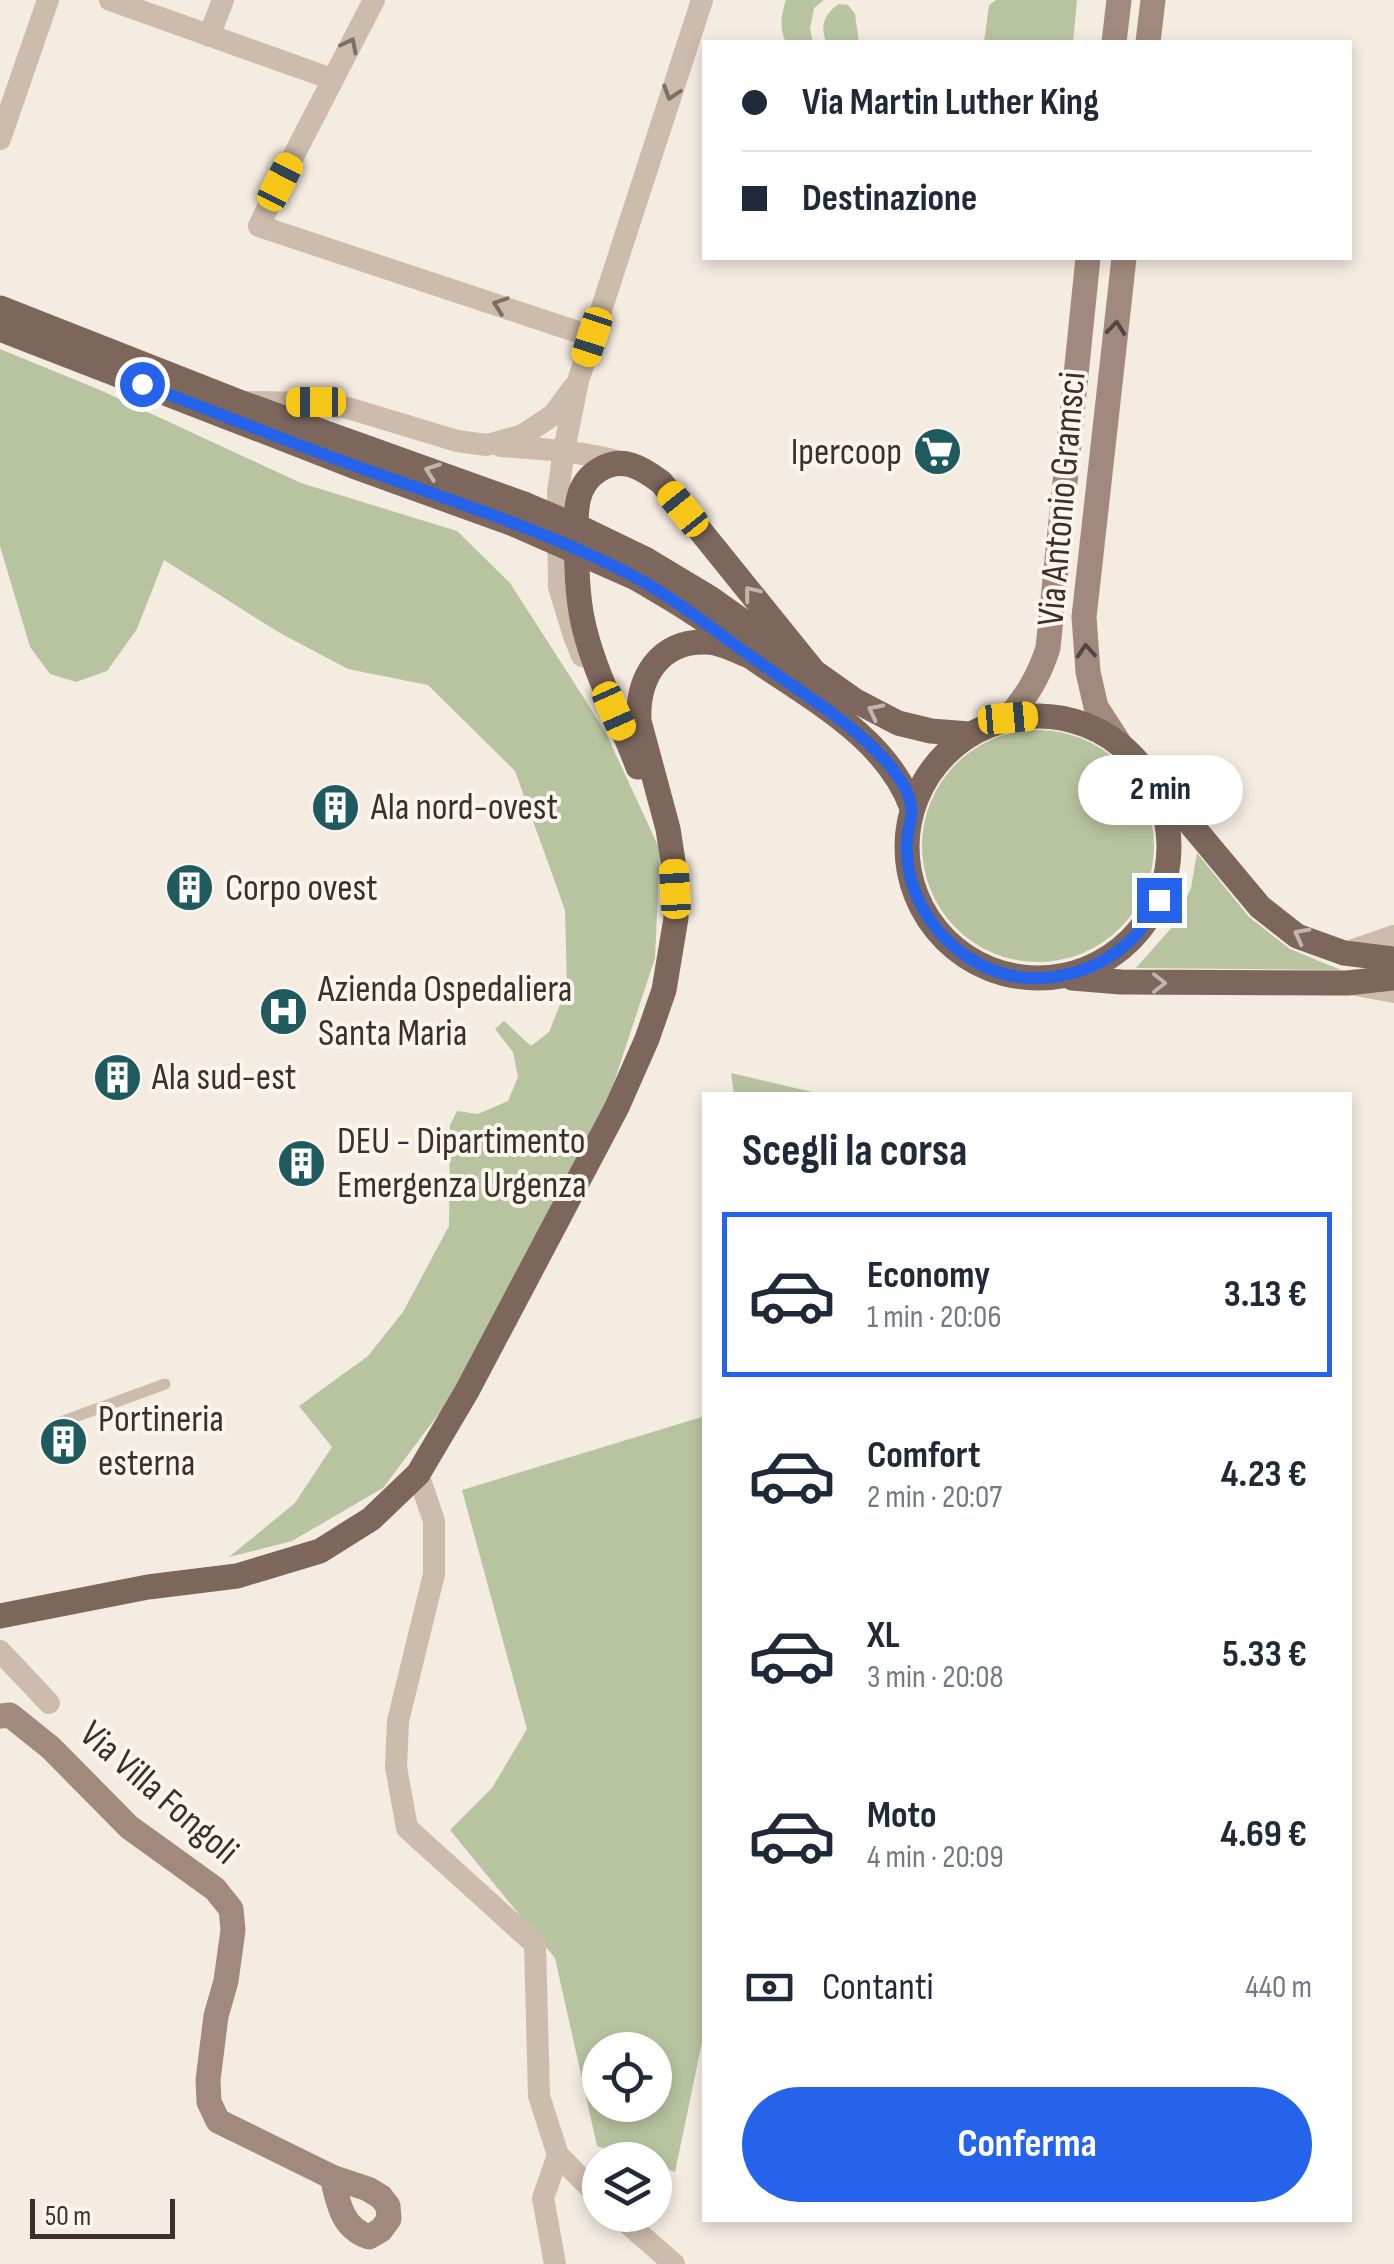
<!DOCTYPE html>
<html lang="it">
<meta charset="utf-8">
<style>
body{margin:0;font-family:"Sofia Sans Condensed",sans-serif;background:#f2f2f3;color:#1f2937;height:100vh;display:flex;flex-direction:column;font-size:38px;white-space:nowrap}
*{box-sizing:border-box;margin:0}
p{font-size:32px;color:#747a83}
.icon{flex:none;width:55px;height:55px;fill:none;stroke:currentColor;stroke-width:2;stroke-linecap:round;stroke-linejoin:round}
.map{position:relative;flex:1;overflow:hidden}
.sheet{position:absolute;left:702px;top:1092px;width:650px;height:1130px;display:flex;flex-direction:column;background:#fff;border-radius:0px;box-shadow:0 5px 15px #0003}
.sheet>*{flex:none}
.hud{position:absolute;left:702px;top:40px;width:650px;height:220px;border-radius:0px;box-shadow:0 5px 15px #0003;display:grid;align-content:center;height:220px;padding:0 40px;background:#fff}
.controls{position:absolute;left:582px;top:2032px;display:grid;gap:20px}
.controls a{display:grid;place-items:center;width:90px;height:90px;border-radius:50%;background:#fff;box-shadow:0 5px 15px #0003;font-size:50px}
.scale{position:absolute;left:30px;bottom:25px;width:145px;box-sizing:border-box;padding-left:10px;border:5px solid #3b302b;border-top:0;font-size:28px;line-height:35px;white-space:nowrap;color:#3b302b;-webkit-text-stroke:8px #fbf5ee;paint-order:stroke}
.end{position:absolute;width:45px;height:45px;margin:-22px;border:12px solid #2563eb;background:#fff;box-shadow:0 0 0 5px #fff}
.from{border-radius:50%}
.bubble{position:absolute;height:70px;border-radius:35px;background:#fff;box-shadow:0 5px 15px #0003;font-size:32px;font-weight:700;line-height:70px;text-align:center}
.car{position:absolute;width:30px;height:60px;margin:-30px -15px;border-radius:12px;box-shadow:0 0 8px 2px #0007;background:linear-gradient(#f5c518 24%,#345 0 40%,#f5c518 0 76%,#345 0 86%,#f5c518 0)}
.hud b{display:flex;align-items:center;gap:35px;height:95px;font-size:38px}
.hud b+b{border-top:2px solid #e0e1e3}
.hud i{width:25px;height:25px;background:#1f2937}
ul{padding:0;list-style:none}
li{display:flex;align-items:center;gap:30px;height:165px;margin:0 20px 15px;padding:0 20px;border:5px solid transparent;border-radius:0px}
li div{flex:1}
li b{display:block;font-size:38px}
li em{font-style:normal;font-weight:700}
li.current{border-color:#2563eb}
li>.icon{width:90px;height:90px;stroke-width:1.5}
h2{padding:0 40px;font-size:45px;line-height:120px}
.pay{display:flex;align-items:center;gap:25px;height:110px;padding:0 40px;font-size:38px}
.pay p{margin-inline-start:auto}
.action{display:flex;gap:20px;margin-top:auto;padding:20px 40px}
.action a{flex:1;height:115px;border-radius:60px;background:#2563eb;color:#fff;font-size:40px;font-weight:700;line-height:115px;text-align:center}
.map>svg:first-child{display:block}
.green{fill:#b8c4a0;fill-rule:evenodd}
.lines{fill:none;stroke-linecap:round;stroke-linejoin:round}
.lane{stroke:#cdbbac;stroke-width:11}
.street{stroke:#cdbbac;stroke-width:22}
.secondary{stroke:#a18a7d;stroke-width:25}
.primary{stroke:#7d675c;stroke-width:25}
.primary-bridge{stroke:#7d675c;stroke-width:25}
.oneway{stroke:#7d6f65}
.oneway2{stroke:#544640}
.oneway3{stroke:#c2b5ac}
.route{stroke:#2563eb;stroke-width:12}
.labels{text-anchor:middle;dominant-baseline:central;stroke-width:8;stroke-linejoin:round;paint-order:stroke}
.poi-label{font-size:38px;fill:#3b302b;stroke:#fbf5ee;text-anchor:start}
.street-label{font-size:38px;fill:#3b302b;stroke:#fbf5ee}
</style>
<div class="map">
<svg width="1394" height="2264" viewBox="0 0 1394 2264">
<rect width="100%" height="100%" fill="#f4ebe1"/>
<g class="green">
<path d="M786,0H824L814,8L810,29L813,42H786C779,29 781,14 786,0Z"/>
<path d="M996,0H1077L1073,42H984L989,5Z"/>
<path d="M839,4L848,5L855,14L859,42H826C820,26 824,14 839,4Z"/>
<path d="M0,349L100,390L301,483L457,531L510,583L605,731L660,850L655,958L586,1167L497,1336L383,1488L292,1541L229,1557L295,1503L332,1447L299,1406L368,1356L403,1312L449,1226L450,1125L457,1111L478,1114L508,1101L518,1077L513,1052L495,1029L504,1021L531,1046L549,1032L567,987L565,910L515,771L428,685L348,669L280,633L164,560L137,629L107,671L76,682L50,674L30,647L0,546Z"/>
<circle cx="1038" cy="846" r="116"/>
<path d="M1197,853L1249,917L1290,949L1341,970L1136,968L1174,925L1191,888Z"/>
<path d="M731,1073L825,1095H734Z"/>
<path d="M705,1416V2028L675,2172L655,2165V2160H639L597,2146L555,1958L450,1830L492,1788L527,1729L462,1490ZM600,2050H655V2105H600Z"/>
</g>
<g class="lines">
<path class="lane" d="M58,1423L165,1384"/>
<g class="street">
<path d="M110,0L332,79"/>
<path d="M374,0L280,182L259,226L593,337"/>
<path d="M209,36L223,0"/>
<path d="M0,139L48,0"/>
<path d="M247,402L316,403L348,408L457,441L487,445L523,435L553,415L573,388"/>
<path d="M501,446C542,449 581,451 621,462"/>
<path d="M582,656L574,636L559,587L558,492L564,450L578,381L702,0"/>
<path d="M1345,953L1394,936"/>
<path d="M1356,985L1394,992"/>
<path d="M418,1474L434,1521V1574L398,1721L396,1767L407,1828L535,1944L539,2096L558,2155L600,2198"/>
<path d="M0,1651L49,1703"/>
<path d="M618,2215L674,2264"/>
<path d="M555,2264L543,2198L558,2155"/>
</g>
<g class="secondary">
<path d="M1114,42L1119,0"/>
<path d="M1148,42L1153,0"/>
<path d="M1008,718C1027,696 1039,676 1048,648L1088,258"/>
<path d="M1118,741L1096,707L1088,672L1084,617L1124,258"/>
<path d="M0,1716L10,1715L51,1748L129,1827L215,1889L231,1909L233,1930L226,1981L216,2016L208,2080L209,2102L218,2121L332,2177L368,2189L381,2197L388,2206L389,2219L381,2230L369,2237C342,2228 338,2203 332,2177"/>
</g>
<g class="primary">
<path d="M0,308L239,402L524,504"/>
<path d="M0,329L356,467L516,525"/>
<path d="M645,559L710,598L854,700L898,723L931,731L969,734"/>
<path d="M636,578C656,590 676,601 695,614C717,628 736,646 757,661C815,701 887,739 912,808"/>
<circle cx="1038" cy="847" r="131"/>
<path d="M638,767C621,722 597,678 585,631C577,600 577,570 576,539C576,513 574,485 599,470C622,455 642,468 661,482L812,669"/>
<path d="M1163,791L1260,907L1297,936L1344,953L1394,959"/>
<path d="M1072,978L1121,982L1347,983L1394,978"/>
<path d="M0,1616L148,1587L237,1576L320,1551L371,1519L418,1474L467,1391L617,1107L647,1039L664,990L676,918L673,861L668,829L639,721C637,678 659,640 707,642C721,642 738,652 752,657"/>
</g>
<g class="primary-bridge">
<path d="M524,504L583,529L645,559"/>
<path d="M516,525L636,578"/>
</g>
</g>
<defs><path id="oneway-chevron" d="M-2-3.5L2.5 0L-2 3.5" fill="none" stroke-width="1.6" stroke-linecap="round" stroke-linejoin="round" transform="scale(2.5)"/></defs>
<g class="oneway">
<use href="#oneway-chevron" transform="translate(350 45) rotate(-63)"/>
<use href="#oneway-chevron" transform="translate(671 93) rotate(108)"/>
<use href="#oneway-chevron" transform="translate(500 305) rotate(-161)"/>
</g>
<g class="oneway2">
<use href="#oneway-chevron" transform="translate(1116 328) rotate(-84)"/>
<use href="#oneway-chevron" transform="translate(1086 651) rotate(-94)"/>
</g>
<g class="oneway3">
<use href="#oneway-chevron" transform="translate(432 471) rotate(-160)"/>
<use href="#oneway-chevron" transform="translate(751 593) rotate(-129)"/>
<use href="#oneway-chevron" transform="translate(875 711) rotate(-153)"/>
<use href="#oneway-chevron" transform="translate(1301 935) rotate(-152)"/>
<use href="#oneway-chevron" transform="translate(1159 983)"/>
</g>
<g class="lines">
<path class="route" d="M142,384C215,412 288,442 361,468C453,501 549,532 635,577C682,603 722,637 766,667C801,692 837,714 869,744C885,759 907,782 911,805C914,817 907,830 907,842C905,891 933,937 974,961C1026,992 1092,979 1134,937C1144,927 1151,912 1159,900"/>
</g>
<defs>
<symbol id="supermarket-disc" viewBox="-11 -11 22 22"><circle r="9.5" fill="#1f5a5e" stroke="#fbf5ee"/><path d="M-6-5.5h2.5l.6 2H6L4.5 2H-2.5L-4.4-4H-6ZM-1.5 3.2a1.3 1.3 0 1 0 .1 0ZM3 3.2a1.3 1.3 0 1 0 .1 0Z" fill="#fff"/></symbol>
<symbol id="building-disc" viewBox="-11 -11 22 22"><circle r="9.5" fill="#1f5a5e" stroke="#fbf5ee"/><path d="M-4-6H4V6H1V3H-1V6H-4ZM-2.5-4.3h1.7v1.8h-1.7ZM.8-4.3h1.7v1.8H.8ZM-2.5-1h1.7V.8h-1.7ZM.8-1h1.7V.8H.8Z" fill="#fff"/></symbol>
<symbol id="hospital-disc" viewBox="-11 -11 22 22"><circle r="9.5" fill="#1f5a5e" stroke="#fbf5ee"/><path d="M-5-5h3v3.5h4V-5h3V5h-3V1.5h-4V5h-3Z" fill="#fff"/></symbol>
</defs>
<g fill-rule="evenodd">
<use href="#supermarket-disc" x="910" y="424" width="55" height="55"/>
<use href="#building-disc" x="308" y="780" width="55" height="55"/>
<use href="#building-disc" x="162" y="860" width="55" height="55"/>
<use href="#hospital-disc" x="256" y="984" width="55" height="55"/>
<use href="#building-disc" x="90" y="1050" width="55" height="55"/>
<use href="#building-disc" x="274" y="1136" width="55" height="55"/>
<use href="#building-disc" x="36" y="1414" width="55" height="55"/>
</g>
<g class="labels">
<g class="poi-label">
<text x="902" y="452" text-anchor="end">Ipercoop</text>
<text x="371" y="807">Ala nord-ovest</text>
<text x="225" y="888">Corpo ovest</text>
<text x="318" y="989">Azienda Ospedaliera<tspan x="318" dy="44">Santa Maria</tspan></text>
<text x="152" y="1077">Ala sud-est</text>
<text x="337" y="1141">DEU - Dipartimento<tspan x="337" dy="44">Emergenza Urgenza</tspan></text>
<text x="98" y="1419">Portineria<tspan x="98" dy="44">esterna</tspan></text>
</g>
<g class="street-label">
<text transform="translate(1062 499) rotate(-85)">Via Antonio Gramsci</text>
<text transform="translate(159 1793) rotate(41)">Via Villa Fongoli</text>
</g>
</g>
</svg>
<div class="controls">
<a><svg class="icon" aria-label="locate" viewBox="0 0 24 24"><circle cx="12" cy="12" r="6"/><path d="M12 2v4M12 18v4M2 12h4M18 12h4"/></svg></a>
<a><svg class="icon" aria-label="layers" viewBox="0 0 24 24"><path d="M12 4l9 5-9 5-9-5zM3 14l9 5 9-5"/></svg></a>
</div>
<div class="scale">50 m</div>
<i class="end from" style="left:142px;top:384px"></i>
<i class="end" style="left:1159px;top:900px"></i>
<div class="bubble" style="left:1078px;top:755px;width:165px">2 min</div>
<i class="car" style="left:280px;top:182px;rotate:27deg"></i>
<i class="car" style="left:592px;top:337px;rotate:198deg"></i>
<i class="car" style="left:316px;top:402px;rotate:270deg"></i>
<i class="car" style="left:683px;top:509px;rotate:321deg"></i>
<i class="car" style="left:614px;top:711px;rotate:156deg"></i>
<i class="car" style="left:1008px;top:718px;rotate:85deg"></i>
<i class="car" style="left:675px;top:889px;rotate:357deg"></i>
<div class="hud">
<b><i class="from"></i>Via Martin Luther King</b>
<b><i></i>Destinazione</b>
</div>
<section class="sheet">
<h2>Scegli la corsa</h2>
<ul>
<li class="current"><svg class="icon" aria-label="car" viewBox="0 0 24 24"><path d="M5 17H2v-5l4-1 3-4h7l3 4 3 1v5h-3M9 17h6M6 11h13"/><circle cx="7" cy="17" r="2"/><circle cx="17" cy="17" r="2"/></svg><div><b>Economy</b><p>1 min · 20:06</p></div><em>3.13 €</em></li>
<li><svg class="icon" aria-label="car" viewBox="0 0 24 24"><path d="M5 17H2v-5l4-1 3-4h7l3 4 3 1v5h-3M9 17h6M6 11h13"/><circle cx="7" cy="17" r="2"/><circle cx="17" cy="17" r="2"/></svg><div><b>Comfort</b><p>2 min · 20:07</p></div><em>4.23 €</em></li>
<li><svg class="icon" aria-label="car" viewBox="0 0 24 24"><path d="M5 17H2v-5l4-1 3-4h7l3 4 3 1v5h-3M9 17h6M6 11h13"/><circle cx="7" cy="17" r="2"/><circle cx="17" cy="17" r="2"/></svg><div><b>XL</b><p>3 min · 20:08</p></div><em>5.33 €</em></li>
<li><svg class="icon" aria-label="car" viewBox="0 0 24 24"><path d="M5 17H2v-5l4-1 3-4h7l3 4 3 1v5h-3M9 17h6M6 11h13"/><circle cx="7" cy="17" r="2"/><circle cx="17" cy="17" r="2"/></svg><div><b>Moto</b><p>4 min · 20:09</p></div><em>4.69 €</em></li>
</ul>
<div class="pay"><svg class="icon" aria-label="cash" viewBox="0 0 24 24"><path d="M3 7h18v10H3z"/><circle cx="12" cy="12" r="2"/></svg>Contanti<p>440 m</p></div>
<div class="action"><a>Conferma</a></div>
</section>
</div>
